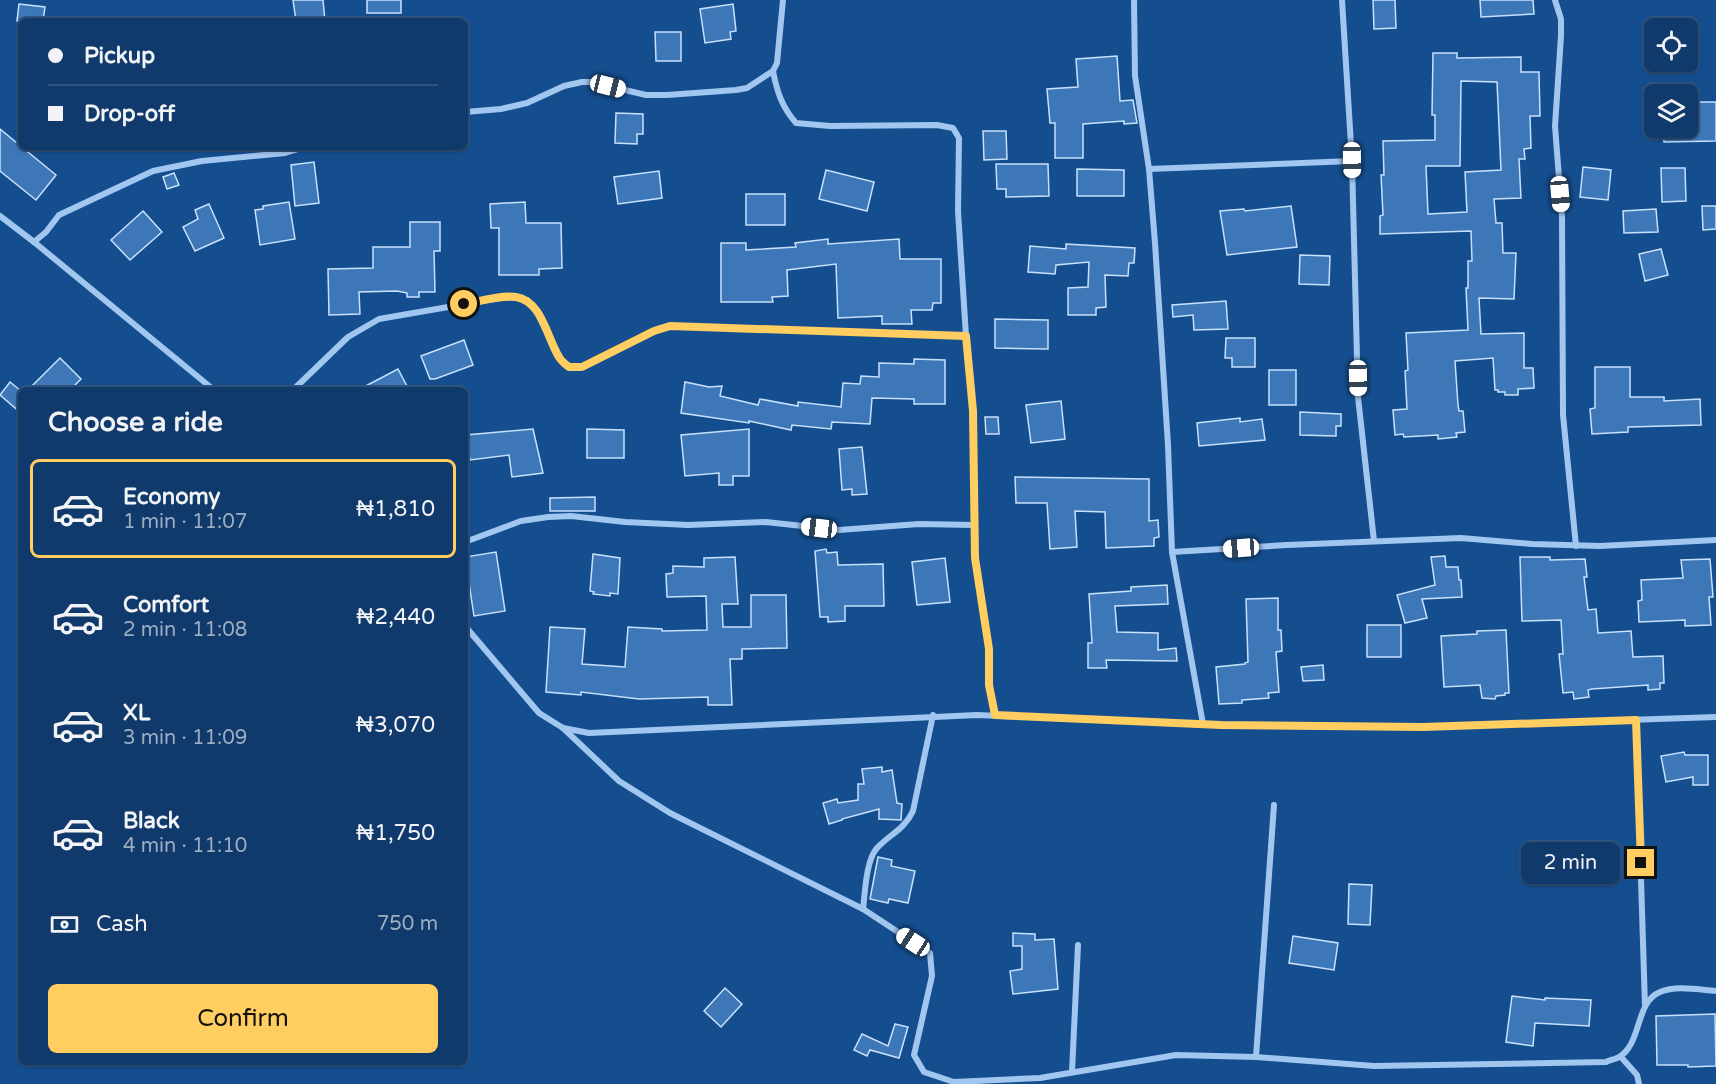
<!DOCTYPE html>
<meta charset="utf-8">
<style>
body{margin:0;font-family:"Varela Round",sans-serif;background:#1e4573;color:#f1f3f6;height:100vh;display:flex;flex-direction:column;font-size:22px;white-space:nowrap}
*{box-sizing:border-box;margin:0}
p{font-size:20px;color:#9cadc1}
.icon{flex:none;width:33px;height:33px;fill:none;stroke:currentColor;stroke-width:2;stroke-linecap:round;stroke-linejoin:round}
.map{position:relative;flex:1;overflow:hidden}
.drawer{position:absolute;left:18px;top:387px;width:450px;height:678px;display:flex;flex-direction:column;background:#103a6b;border-radius:9px;box-shadow:0 2px 4px #0004,0 0 0 2px #30547e}
.drawer>*{flex:none}
.guide{position:absolute;left:18px;top:18px;width:450px;height:132px;border-radius:9px;box-shadow:0 2px 4px #0004,0 0 0 2px #30547e;display:grid;align-content:center;height:132px;padding:0 30px;background:#103a6b}
.tools{position:absolute;left:1644px;top:18px;display:grid;gap:12px}
.tools a{display:grid;place-items:center;width:54px;height:54px;border-radius:9px;background:#103a6b;box-shadow:0 2px 4px #0004,0 0 0 2px #30547e;font-size:30px}
.end{position:absolute;width:27px;height:27px;margin:-14px;border:8px solid #ffcd60;background:#111;box-shadow:0 0 0 3px #111}
.from{border-radius:50%}
.bubble{position:absolute;height:42px;border-radius:9px;background:#103a6b;box-shadow:0 2px 4px #0004,0 0 0 2px #30547e;font-size:20px;font-weight:600;line-height:42px;text-align:center}
.car{position:absolute;width:18px;height:36px;margin:-18px -9px;border-radius:8px;box-shadow:0 0 4px 2px #0007;background:linear-gradient(#fff 24%,#345 0 40%,#fff 0 76%,#345 0 86%,#fff 0)}
.guide b{display:flex;align-items:center;gap:21px;height:57px;font-size:22px}
.guide b+b{border-top:2px solid #30547e}
.guide i{width:15px;height:15px;background:#f1f3f6}
ul{padding:0;list-style:none}
li{display:flex;align-items:center;gap:18px;height:99px;margin:0 12px 9px;padding:0 18px;border:3px solid transparent;border-radius:9px}
li div{flex:1}
li b{display:block;font-size:22px}
li em{font-style:normal;font-weight:600}
li.current{border-color:#ffcd60}
li>.icon{width:54px;height:54px;stroke-width:1.5}
h2{padding:0 30px;font-size:27px;line-height:72px}
.pay{display:flex;align-items:center;gap:15px;height:66px;padding:0 30px;font-size:22px}
.pay p{margin-inline-start:auto}
.action{display:flex;gap:12px;margin-top:auto;padding:12px 30px}
.action a{flex:1;height:69px;border-radius:9px;background:#ffcd60;color:#111;font-size:24px;font-weight:600;line-height:69px;text-align:center}
.map>svg:first-child{display:block}
.building{fill:#3d77b8;stroke:#c7e1fc;stroke-width:1.5;fill-rule:evenodd}
.lines{fill:none;stroke-linecap:round;stroke-linejoin:round}
.street{stroke:#a1c7f0;stroke-width:6}
.route{stroke:#ffcd60;stroke-width:8}
</style>
<div class="map">
<svg width="1716" height="1084" viewBox="0 0 1716 1084">
<rect width="100%" height="100%" fill="#154e8f"/>
<g class="building">
<path d="M293,0H323L325,21H296Z"/>
<rect x="367" y="0" width="34" height="13"/>
<path d="M1373,0H1395L1396,28L1374,29Z"/>
<path d="M1480,0H1533L1534,14L1481,17Z"/>
<path d="M19,4L45,7L43,21H17Z"/>
<path d="M733,4L736,31L730,32L731,39L705,43L700,9Z"/>
<path d="M655,32H681V61H656Z"/>
<path d="M1433,53H1457V58L1521,57V72H1539L1540,116H1530L1531,148L1524,149L1525,159H1519L1521,198L1494,199L1496,223H1502L1503,253H1516L1514,299L1479,298L1481,334L1524,333V368H1533L1534,388L1518,389V395H1505V392H1498V390H1495L1493,358L1455,361L1458,405L1459,411H1463L1465,432L1456,433L1457,437L1438,439V435L1404,437L1403,434L1395,435L1393,410L1407,409L1405,371L1408,370L1406,333L1468,330L1466,288H1468V261H1472L1471,231L1380,234V216L1383,215L1381,175H1384L1383,141L1435,140V115H1432ZM1461,81L1497,82L1501,170L1465,172L1467,212L1428,214L1426,166H1460Z"/>
<path d="M1117,56L1120,101L1133,100L1137,123L1124,124V121L1083,124V158H1055V123H1050L1047,89L1078,87L1076,59Z"/>
<path d="M1688,102H1716V141L1664,142L1663,128H1688Z"/>
<path d="M616,113L643,114V134H637V144L615,143Z"/>
<path d="M0,129L56,175L36,200L0,171Z"/>
<path d="M983,131H1006L1007,159L984,160Z"/>
<path d="M314,162L319,203L295,206L291,165Z"/>
<path d="M996,164H1048L1049,196L1006,197V189H997Z"/>
<path d="M1583,167L1611,170L1608,200L1580,197Z"/>
<path d="M1661,168H1685L1686,201L1662,202Z"/>
<path d="M1077,169L1124,170V196H1077Z"/>
<path d="M826,170L874,182L867,211L819,199Z"/>
<path d="M659,171L662,198L618,204L614,177Z"/>
<path d="M174,173L179,185L167,189L163,177Z"/>
<rect x="746" y="194" width="39" height="31"/>
<path d="M289,202L295,239L260,245L255,210L263,209V206Z"/>
<path d="M525,202L526,223H561L562,268L539,269V275H499V228H491L490,204Z"/>
<path d="M209,204L224,238L195,251L183,227L198,219L195,210Z"/>
<path d="M1291,206L1297,247L1227,255L1220,211L1244,209L1245,211Z"/>
<path d="M1702,206H1716V229L1703,230Z"/>
<path d="M1656,209L1658,232L1624,233L1623,211Z"/>
<path d="M143,211L162,232L130,260L111,240Z"/>
<path d="M410,222H440V251H434L435,292H419V297H407V293L397,291L359,292L360,314L329,315L328,269L373,268V247H410Z"/>
<path d="M828,239V244L899,239L900,259H941V303H933L932,310H911L912,324H882V316L838,318L836,264L787,270L788,296L772,297L773,302H721V243H746V250L796,247L795,243Z"/>
<path d="M1066,244L1135,248L1134,263H1129L1128,276L1105,275L1106,307L1096,308V315H1068V288L1088,287L1089,262L1056,265L1055,274L1028,272L1030,246L1066,249Z"/>
<path d="M1661,249L1668,275L1645,281L1639,254Z"/>
<path d="M1300,255L1330,256L1329,285L1299,284Z"/>
<path d="M1226,301L1228,329L1194,330L1193,315L1173,317L1172,305Z"/>
<path d="M995,319L1048,320V349L995,348Z"/>
<path d="M1226,338H1255V367H1232V358H1225Z"/>
<path d="M464,340L473,365L435,379H430L421,356Z"/>
<path d="M60,358L81,379L70,390H28Z"/>
<path d="M914,359L945,360V404H914V399L872,398L870,424L832,422L831,429L792,425L791,430L749,421V423L681,413L685,382L709,387L722,386L720,396L758,405L760,399L798,406V402L841,407L843,383L860,384L861,376L879,377V363L914,364Z"/>
<path d="M1595,367H1630V397H1664V401L1700,399L1701,425L1628,427V432L1592,434L1590,409L1595,408Z"/>
<path d="M398,369L409,390H358Z"/>
<rect x="1269" y="370" width="27" height="35"/>
<path d="M10,382L21,391V413L0,395Z"/>
<path d="M1061,401L1065,439L1031,443L1026,405Z"/>
<path d="M1300,412L1341,414V426H1336V436L1300,435Z"/>
<path d="M985,417H998L999,434H986Z"/>
<path d="M1240,418V422L1262,419L1265,440L1199,446L1197,423Z"/>
<path d="M533,429L543,473L512,477L509,455L470,460L466,435Z"/>
<path d="M587,429L624,430V458H587Z"/>
<path d="M749,429V476H733V485H719V473L685,476L681,435Z"/>
<path d="M862,447L867,494L852,495V489L842,490L839,449Z"/>
<path d="M1015,477L1149,479V521L1158,520L1159,537L1154,538V546L1106,548L1105,512L1075,511L1077,547L1050,549L1047,503H1016Z"/>
<path d="M595,497V511H550V498Z"/>
<path d="M826,549L827,553L837,552L838,565L883,564L884,606H845V621L828,622V617H820L815,551Z"/>
<path d="M496,552L505,611L474,616L465,557Z"/>
<path d="M593,554L620,558L618,594L610,593V596L593,594L594,592L590,591Z"/>
<path d="M1445,556L1446,567H1458L1459,580H1461L1462,597L1422,599L1427,618L1405,623L1397,595L1435,585L1431,557Z"/>
<path d="M735,557L738,604H722L723,627H751V595H786L787,648L742,649V659H730L732,705H708V697L639,699L581,692V695L546,692L550,627L585,629L582,664L625,667L628,627L662,629V631L707,630L706,596L667,597L666,574L673,573V566L704,567V558Z"/>
<path d="M1520,557H1550V560L1585,559L1587,577H1584L1588,610L1596,609L1598,633L1631,631L1633,657L1663,656L1664,683H1660V689L1648,690V685L1592,689L1588,690L1589,697L1574,699L1573,692L1563,693L1559,654H1563L1561,620L1522,621Z"/>
<path d="M945,558L950,602L917,605L912,562Z"/>
<path d="M1710,559L1713,597H1709L1711,625L1685,626V620L1639,622L1638,601L1642,600L1641,580L1683,578L1681,560Z"/>
<path d="M1167,585L1168,604L1115,606L1117,632L1158,633V650L1176,648L1177,661L1106,660L1107,668H1088V643H1092L1089,594L1131,591V587Z"/>
<path d="M1278,598V630H1281L1282,651L1276,652L1279,692L1268,693L1269,698L1242,700V703L1219,704L1216,667L1245,664V663L1248,662L1246,599Z"/>
<rect x="1367" y="625" width="34" height="32"/>
<path d="M1506,630L1509,693H1505V695L1496,696L1495,699L1482,698L1480,685L1444,687L1441,636L1477,634V631Z"/>
<path d="M1323,665L1324,680L1303,681L1301,667Z"/>
<path d="M1684,752L1685,755H1708V785H1693V777L1666,782L1661,756Z"/>
<path d="M882,767V772L892,770L897,803L902,804L901,820L879,819V809L842,819V820L829,824L823,803L837,799L838,803L858,800V784H864L862,769Z"/>
<path d="M878,857L892,860L891,866L915,871L908,903L889,899L888,903L870,899Z"/>
<path d="M1349,884L1372,885L1370,925L1348,924Z"/>
<path d="M1013,933L1035,934V940L1054,939L1058,989L1013,994L1010,971L1022,969V946H1013Z"/>
<path d="M1293,936L1338,943L1334,970L1289,963Z"/>
<path d="M725,988L742,1004L721,1027L704,1011Z"/>
<path d="M1512,996L1545,1000V998L1591,1000L1589,1026L1535,1023L1533,1046L1506,1042Z"/>
<path d="M1715,1014L1716,1066L1688,1067V1065H1657L1656,1016Z"/>
<path d="M895,1024L908,1027L899,1058L870,1050L867,1056L854,1050L862,1034L888,1046Z"/>
</g>
<g class="lines">
<g class="street">
<path d="M1134,0L1135,76L1149,169L1155,243L1168,445L1172,552L1203,724"/>
<path d="M1342,0L1352,161L1358,397L1374,541"/>
<path d="M1555,0L1561,19V36L1555,126L1562,217L1563,415L1576,546"/>
<path d="M773,71C777,92 782,107 796,123L830,126L937,125L953,128L959,138L958,211L966,336L973,411L975,558L989,649V685L995,715"/>
<path d="M465,112L501,109L527,103L564,86L582,82H591L646,95H667L736,90L747,88L773,71L777,63L783,0"/>
<path d="M1149,169L1352,161"/>
<path d="M0,216L34,242L214,390"/>
<path d="M34,242L46,232L59,215L153,171L202,161L285,153L305,147"/>
<path d="M293,390L348,337L379,319L506,297H517L527,300L536,310L559,358L569,367H582L654,331L670,326L966,336"/>
<path d="M465,542L521,521L548,517L571,516L625,522L688,525L766,522L839,530L919,524L975,525"/>
<path d="M1172,552L1287,545L1461,538L1532,544L1600,546L1716,540"/>
<path d="M465,626L539,713L563,728L589,733L977,715L1221,725L1423,727L1716,717"/>
<path d="M1636,720L1645,1006"/>
<path d="M563,728L619,781L670,813L863,909L930,953L932,976L914,1055L924,1072L954,1082L1040,1078L1176,1055L1256,1057L1374,1066L1606,1062C1610,1060 1616,1059 1619,1057C1642,1044 1635,1002 1660,992C1677,985 1699,990 1716,991"/>
<path d="M863,909C865,893 866,860 877,848C890,834 904,830 913,811L933,715"/>
<path d="M1256,1057L1274,805"/>
<path d="M1621,1057L1637,1075L1639,1084"/>
<path d="M1072,1072L1078,945"/>
</g>
</g>
<g class="lines">
<path class="route" d="M464,304C480,301 500,295 516,297C542,301 547,338 559,357C561,361 565,364 569,367H582L654,331L670,326L966,336L973,411L975,558L989,649V685L995,715L1221,725L1423,727L1636,720L1641,863"/>
</g>
</svg>
<div class="tools">
<a><svg class="icon" aria-label="locate" viewBox="0 0 24 24"><circle cx="12" cy="12" r="6"/><path d="M12 2v4M12 18v4M2 12h4M18 12h4"/></svg></a>
<a><svg class="icon" aria-label="layers" viewBox="0 0 24 24"><path d="M12 4l9 5-9 5-9-5zM3 14l9 5 9-5"/></svg></a>
</div>
<i class="end from" style="left:464px;top:304px"></i>
<i class="end" style="left:1641px;top:863px"></i>
<div class="bubble" style="left:1521px;top:842px;width:99px">2 min</div>
<i class="car" style="left:608px;top:86px;rotate:104deg"></i>
<i class="car" style="left:1352px;top:160px;rotate:179deg"></i>
<i class="car" style="left:1560px;top:194px;rotate:175deg"></i>
<i class="car" style="left:1358px;top:378px;rotate:179deg"></i>
<i class="car" style="left:819px;top:528px;rotate:277deg"></i>
<i class="car" style="left:1241px;top:548px;rotate:266deg"></i>
<i class="car" style="left:913px;top:942px;rotate:303deg"></i>
<div class="guide">
<b><i class="from"></i>Pickup</b>
<b><i></i>Drop-off</b>
</div>
<section class="drawer">
<h2>Choose a ride</h2>
<ul>
<li class="current"><svg class="icon" aria-label="car" viewBox="0 0 24 24"><path d="M5 17H2v-5l4-1 3-4h7l3 4 3 1v5h-3M9 17h6M6 11h13"/><circle cx="7" cy="17" r="2"/><circle cx="17" cy="17" r="2"/></svg><div><b>Economy</b><p>1 min · 11:07</p></div><em>₦1,810</em></li>
<li><svg class="icon" aria-label="car" viewBox="0 0 24 24"><path d="M5 17H2v-5l4-1 3-4h7l3 4 3 1v5h-3M9 17h6M6 11h13"/><circle cx="7" cy="17" r="2"/><circle cx="17" cy="17" r="2"/></svg><div><b>Comfort</b><p>2 min · 11:08</p></div><em>₦2,440</em></li>
<li><svg class="icon" aria-label="car" viewBox="0 0 24 24"><path d="M5 17H2v-5l4-1 3-4h7l3 4 3 1v5h-3M9 17h6M6 11h13"/><circle cx="7" cy="17" r="2"/><circle cx="17" cy="17" r="2"/></svg><div><b>XL</b><p>3 min · 11:09</p></div><em>₦3,070</em></li>
<li><svg class="icon" aria-label="car" viewBox="0 0 24 24"><path d="M5 17H2v-5l4-1 3-4h7l3 4 3 1v5h-3M9 17h6M6 11h13"/><circle cx="7" cy="17" r="2"/><circle cx="17" cy="17" r="2"/></svg><div><b>Black</b><p>4 min · 11:10</p></div><em>₦1,750</em></li>
</ul>
<div class="pay"><svg class="icon" aria-label="cash" viewBox="0 0 24 24"><path d="M3 7h18v10H3z"/><circle cx="12" cy="12" r="2"/></svg>Cash<p>750 m</p></div>
<div class="action"><a>Confirm</a></div>
</section>
</div>
